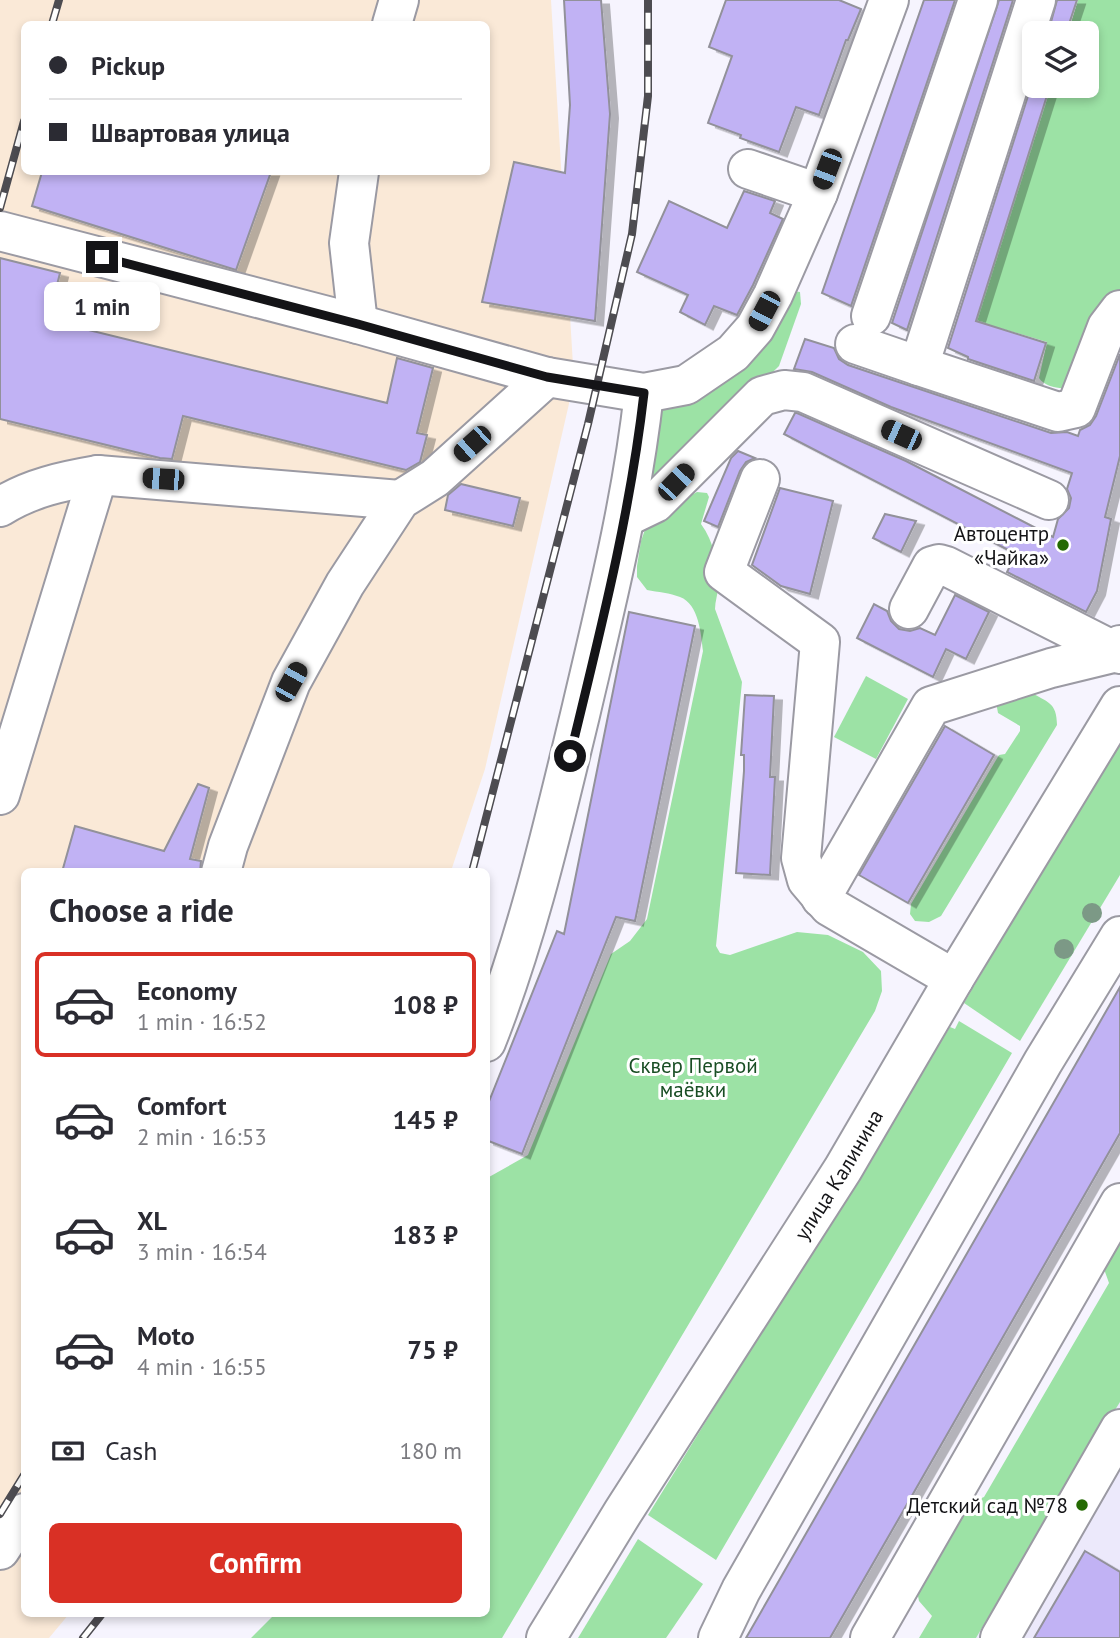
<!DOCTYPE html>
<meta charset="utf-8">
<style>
body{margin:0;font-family:"PT Sans",sans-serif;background:#f7f7f7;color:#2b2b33;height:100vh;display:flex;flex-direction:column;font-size:26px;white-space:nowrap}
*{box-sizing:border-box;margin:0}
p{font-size:23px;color:#7c7c81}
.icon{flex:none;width:38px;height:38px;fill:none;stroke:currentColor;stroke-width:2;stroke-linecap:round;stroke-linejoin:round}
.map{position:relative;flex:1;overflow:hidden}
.sheet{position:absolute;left:21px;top:868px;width:469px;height:749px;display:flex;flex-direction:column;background:#fff;border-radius:10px;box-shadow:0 4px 10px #0003}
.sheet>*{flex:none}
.top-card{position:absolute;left:21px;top:21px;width:469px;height:154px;border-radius:10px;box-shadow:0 4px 10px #0003;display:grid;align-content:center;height:154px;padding:0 28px;background:#fff}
.buttons{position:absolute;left:1022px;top:21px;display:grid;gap:14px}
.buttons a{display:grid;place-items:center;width:77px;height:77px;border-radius:10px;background:#fff;box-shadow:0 4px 10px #0003;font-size:35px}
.end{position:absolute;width:32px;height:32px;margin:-16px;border:9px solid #141417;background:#fff;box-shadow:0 0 0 4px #fff}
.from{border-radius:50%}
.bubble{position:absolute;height:49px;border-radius:10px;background:#fff;box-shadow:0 4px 10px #0003;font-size:23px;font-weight:800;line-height:49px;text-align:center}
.car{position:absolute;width:21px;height:42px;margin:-21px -10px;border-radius:9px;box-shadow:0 0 5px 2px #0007;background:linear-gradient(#222 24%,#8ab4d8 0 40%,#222 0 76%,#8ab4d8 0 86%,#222 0)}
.top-card b{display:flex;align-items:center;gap:24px;height:66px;font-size:26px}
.top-card b+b{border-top:2px solid #e1e1e2}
.top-card i{width:18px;height:18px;background:#2b2b33}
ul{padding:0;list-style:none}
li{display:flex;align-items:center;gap:21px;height:105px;margin:0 14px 10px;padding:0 14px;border:4px solid transparent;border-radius:10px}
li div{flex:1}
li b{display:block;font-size:26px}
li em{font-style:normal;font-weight:800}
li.selected{border-color:#d93025}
li>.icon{width:63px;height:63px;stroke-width:1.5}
h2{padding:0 28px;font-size:32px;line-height:84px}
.pay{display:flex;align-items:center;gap:18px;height:77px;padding:0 28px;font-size:26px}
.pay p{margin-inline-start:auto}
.primary-button{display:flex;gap:14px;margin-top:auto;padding:14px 28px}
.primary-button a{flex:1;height:80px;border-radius:10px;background:#d93025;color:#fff;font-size:28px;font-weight:800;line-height:80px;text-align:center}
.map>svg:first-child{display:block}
.industrial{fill:#fae9d7;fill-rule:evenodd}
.built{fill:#ece9fb}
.green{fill:#9ce2a5}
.building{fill:#c1b2f4;stroke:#92919a;stroke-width:2;filter:url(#shadow)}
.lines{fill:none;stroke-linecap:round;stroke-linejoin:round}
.minor-casing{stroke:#9b9aa3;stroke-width:42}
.major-casing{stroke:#9b9aa3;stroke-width:42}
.minor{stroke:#fff;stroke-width:38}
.major{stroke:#fff;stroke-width:38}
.rail-casing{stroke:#4d4c51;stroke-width:8}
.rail{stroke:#fff;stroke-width:5;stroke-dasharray:16;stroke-linecap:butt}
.tree{fill:#7c9986}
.route{stroke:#141417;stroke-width:9}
.poi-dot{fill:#246a02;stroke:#fff;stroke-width:2.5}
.labels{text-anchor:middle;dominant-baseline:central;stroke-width:6;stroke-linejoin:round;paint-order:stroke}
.poi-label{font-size:21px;fill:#141417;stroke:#fff;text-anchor:end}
.park-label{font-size:21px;fill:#194e24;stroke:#fff}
.street-label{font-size:21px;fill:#141417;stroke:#fff}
</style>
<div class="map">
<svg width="1120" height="1638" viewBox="0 0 1120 1638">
<defs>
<filter id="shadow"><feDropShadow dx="8" dy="4.5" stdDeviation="0" flood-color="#0004"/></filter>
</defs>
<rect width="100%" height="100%" fill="#f6f4fe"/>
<path class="industrial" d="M0,0H551L574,382L485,769L451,871L24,872V1614H69L49,1638H0ZM24,24H486V172H24Z"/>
<path class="built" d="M1120,1371V1638H967Z"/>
<g class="green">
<path d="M1078,0H1120V293L1066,388C1058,389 1044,386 1039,378L1047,342L976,321L1051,86H1087V33H1068Z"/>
<path d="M793,291L800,292L801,304L779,366L644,499L650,417Z"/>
<path d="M697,492L707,493L709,497L701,524C714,541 718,565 718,587C718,594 715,601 715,609L742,682L716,946L720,953L730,955L797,932L828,935L863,952L881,971L882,991L875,1011L502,1638H251L275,1614H486L487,1180L489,1177L528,1155L611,954L630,941L647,919L703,651C701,634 699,604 680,597C670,593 658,592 647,590L637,577V566L641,541L647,524L653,516Z"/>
<path d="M866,676L908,699L876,759L834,737Z"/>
<path d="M1030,692C1047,702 1057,702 1057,725L941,916L929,922L915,921L910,914L911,904L999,755L1005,754L1020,731V726L998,713L996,702Z"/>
<path d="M1120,737V875L1020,1041L964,1003Z"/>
<path d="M959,1021L1012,1053L716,1560L648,1515L950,1027L955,1029Z"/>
<path d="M1120,1227V1402L1041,1528L976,1638H919L932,1616L919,1601L917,1591L965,1505L984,1497L1109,1283L1104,1269Z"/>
<path d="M638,1539L703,1584L666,1638H578Z"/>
</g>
<g class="building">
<path d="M564,0H601L610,114L595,321L482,302L514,162L565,173L570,105Z"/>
<path d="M726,0H839L861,9L848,40H846L819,115L796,107L779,152L740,138L741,135L708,123L732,56L709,47Z"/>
<path d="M924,0H955L851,306L822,293Z"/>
<path d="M999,0H1013L907,330L892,323Z"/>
<path d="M1057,0H1077L1066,33H1048Z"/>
<path d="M1034,77V86H1050L976,321L1046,343L1034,381L968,359V357L948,348Z"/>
<path d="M42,172H271L236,270L32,206Z"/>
<path d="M744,191L775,201L770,213L783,219L753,285L737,315L714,306L705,325L680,312L688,295L637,272L669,201L727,228Z"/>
<path d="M0,258L60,273L57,285L69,288L60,323L387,403L397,358L433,368L417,433L427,435L420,462L406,470L183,416L172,459L160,458L0,419Z"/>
<path d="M805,339L834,348L839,359L848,365L1051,433L1067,432L1078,436L1080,430L1090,425L1096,416L1120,354V456L1105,517L1111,519L1097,591L1086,612L1007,572L1016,554L784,434L795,413H797L906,461L1053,537L1058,519L1069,508L1071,498L1067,489L1072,473L891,407L812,372L794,369Z"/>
<path d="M738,451L755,458L746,462L740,471L718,527L704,521L731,458Z"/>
<path d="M461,484L520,498L513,526L445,510L448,495Z"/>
<path d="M780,488L833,501L810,594L781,586L752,565Z"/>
<path d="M885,514L916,521L901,552L873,538Z"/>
<path d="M955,595L989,612L966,659L946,649L933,677L857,638L874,604L887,611L891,621L899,629L910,631L920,628L935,635Z"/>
<path d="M629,612L695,626L635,921L616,917L522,1154L486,1140V1109L557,931L564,934Z"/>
<path d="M745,695L774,696L770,777H775L770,875L736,873L744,771V755H741Z"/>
<path d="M945,726L994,755L908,903L859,875Z"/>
<path d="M198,784L209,788L190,859L201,861L200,872H62L75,826L164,851Z"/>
<path d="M1120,987V1133L898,1520L830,1638H746Z"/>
<path d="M1085,1551L1120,1572V1638H1034Z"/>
</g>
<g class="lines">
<defs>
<g id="minor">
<path d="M1036,0L919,366L1058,412L1076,408L1107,327L1120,310"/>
<path d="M392,24L399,0"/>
<path d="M748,169L818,193"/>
<path d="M0,231L358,324L547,377L644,393L686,385L733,353L755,328L773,295L818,193L889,0"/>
<path d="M871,316L978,0"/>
<path d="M358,324L349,243L359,172"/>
<path d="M855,344L919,366"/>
<path d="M760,479L724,572L820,642L801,858L807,880L829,906L954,979"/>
<path d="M0,507C30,488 63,481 98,475L400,500"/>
<path d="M626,517L655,503L762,396L784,390L803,392L1049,500"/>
<path d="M909,609L932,566L939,564L946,566L1120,654"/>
<path d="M0,795L98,475"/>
<path d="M221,872L228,846L291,682L345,584L400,500L435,478L547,377"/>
<path d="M821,898L931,706L1051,668L1117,652L1120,645"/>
<path d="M486,1042C528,936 553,826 580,715C605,608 632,502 644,393"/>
<path d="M0,1550L24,1513"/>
<path d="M718,1638L741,1590L1043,1062L1120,936"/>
<path d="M870,1638L1120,1203"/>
<path d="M1000,1638L1120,1429"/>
</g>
<g id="major">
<path id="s1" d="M546,1638L623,1512L843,1169L954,979L1120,706"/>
</g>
</defs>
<use href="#minor" class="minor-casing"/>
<use href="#major" class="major-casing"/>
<use href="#minor" class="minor"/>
<use href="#major" class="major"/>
<defs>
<g id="rail">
<path d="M52,24L59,0"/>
<path d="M0,208L24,121"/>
<path d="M472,872L588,424L632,234L648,96V0"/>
<path d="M0,1514L24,1475"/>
<path d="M83,1638L102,1614"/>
</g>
</defs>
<use href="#rail" class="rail-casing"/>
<use href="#rail" class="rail"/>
</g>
<g class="tree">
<circle cx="1092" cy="913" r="10"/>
<circle cx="1064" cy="949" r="10"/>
</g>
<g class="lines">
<path class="route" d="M102,257L358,324L547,377L644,393C630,516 599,636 570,756"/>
</g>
<g class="poi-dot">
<circle cx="1063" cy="545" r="7"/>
<circle cx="1082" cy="1505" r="7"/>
</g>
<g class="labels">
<g class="poi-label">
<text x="1049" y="533">Автоцентр<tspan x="1049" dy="24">«Чайка»</tspan></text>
<text x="1068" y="1505">Детский сад №78</text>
</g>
<g class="park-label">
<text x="693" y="1065">Сквер Первой<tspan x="693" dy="24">маёвки</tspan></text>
</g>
<g class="street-label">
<text stroke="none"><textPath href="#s1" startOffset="548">улица Калинина</textPath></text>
</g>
</g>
</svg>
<div class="buttons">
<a><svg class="icon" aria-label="layers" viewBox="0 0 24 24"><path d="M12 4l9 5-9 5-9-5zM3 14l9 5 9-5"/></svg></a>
</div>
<i class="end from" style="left:570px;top:756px"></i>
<i class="end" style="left:102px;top:257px"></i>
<div class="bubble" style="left:44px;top:282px;width:116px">1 min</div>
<i class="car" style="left:827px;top:169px;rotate:201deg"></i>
<i class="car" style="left:764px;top:311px;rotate:208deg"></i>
<i class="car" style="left:901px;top:435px;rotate:294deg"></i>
<i class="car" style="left:472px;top:444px;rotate:228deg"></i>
<i class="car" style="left:163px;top:479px;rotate:274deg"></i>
<i class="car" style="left:676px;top:482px;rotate:44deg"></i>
<i class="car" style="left:291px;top:682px;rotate:29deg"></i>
<div class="top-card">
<b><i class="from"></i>Pickup</b>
<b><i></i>Швартовая улица</b>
</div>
<section class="sheet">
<h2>Choose a ride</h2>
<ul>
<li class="selected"><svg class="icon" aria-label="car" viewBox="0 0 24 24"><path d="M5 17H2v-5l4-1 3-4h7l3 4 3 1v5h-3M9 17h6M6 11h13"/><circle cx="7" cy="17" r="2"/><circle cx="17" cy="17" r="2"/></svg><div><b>Economy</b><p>1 min · 16:52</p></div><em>108 ₽</em></li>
<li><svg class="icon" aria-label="car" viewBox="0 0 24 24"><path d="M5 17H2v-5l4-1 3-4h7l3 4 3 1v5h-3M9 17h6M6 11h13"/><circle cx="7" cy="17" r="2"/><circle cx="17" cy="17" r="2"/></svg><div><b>Comfort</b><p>2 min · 16:53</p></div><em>145 ₽</em></li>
<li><svg class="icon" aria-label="car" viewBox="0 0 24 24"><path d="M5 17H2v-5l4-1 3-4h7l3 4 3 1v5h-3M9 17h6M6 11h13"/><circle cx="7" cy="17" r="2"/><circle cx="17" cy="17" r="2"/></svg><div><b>XL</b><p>3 min · 16:54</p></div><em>183 ₽</em></li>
<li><svg class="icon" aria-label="car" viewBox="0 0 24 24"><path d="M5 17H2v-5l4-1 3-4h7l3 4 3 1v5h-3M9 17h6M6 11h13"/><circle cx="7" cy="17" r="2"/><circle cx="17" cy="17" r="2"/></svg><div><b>Moto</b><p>4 min · 16:55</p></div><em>75 ₽</em></li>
</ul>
<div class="pay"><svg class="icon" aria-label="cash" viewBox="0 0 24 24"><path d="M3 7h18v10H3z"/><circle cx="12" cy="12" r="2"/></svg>Cash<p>180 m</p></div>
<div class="primary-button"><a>Confirm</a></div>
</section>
</div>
